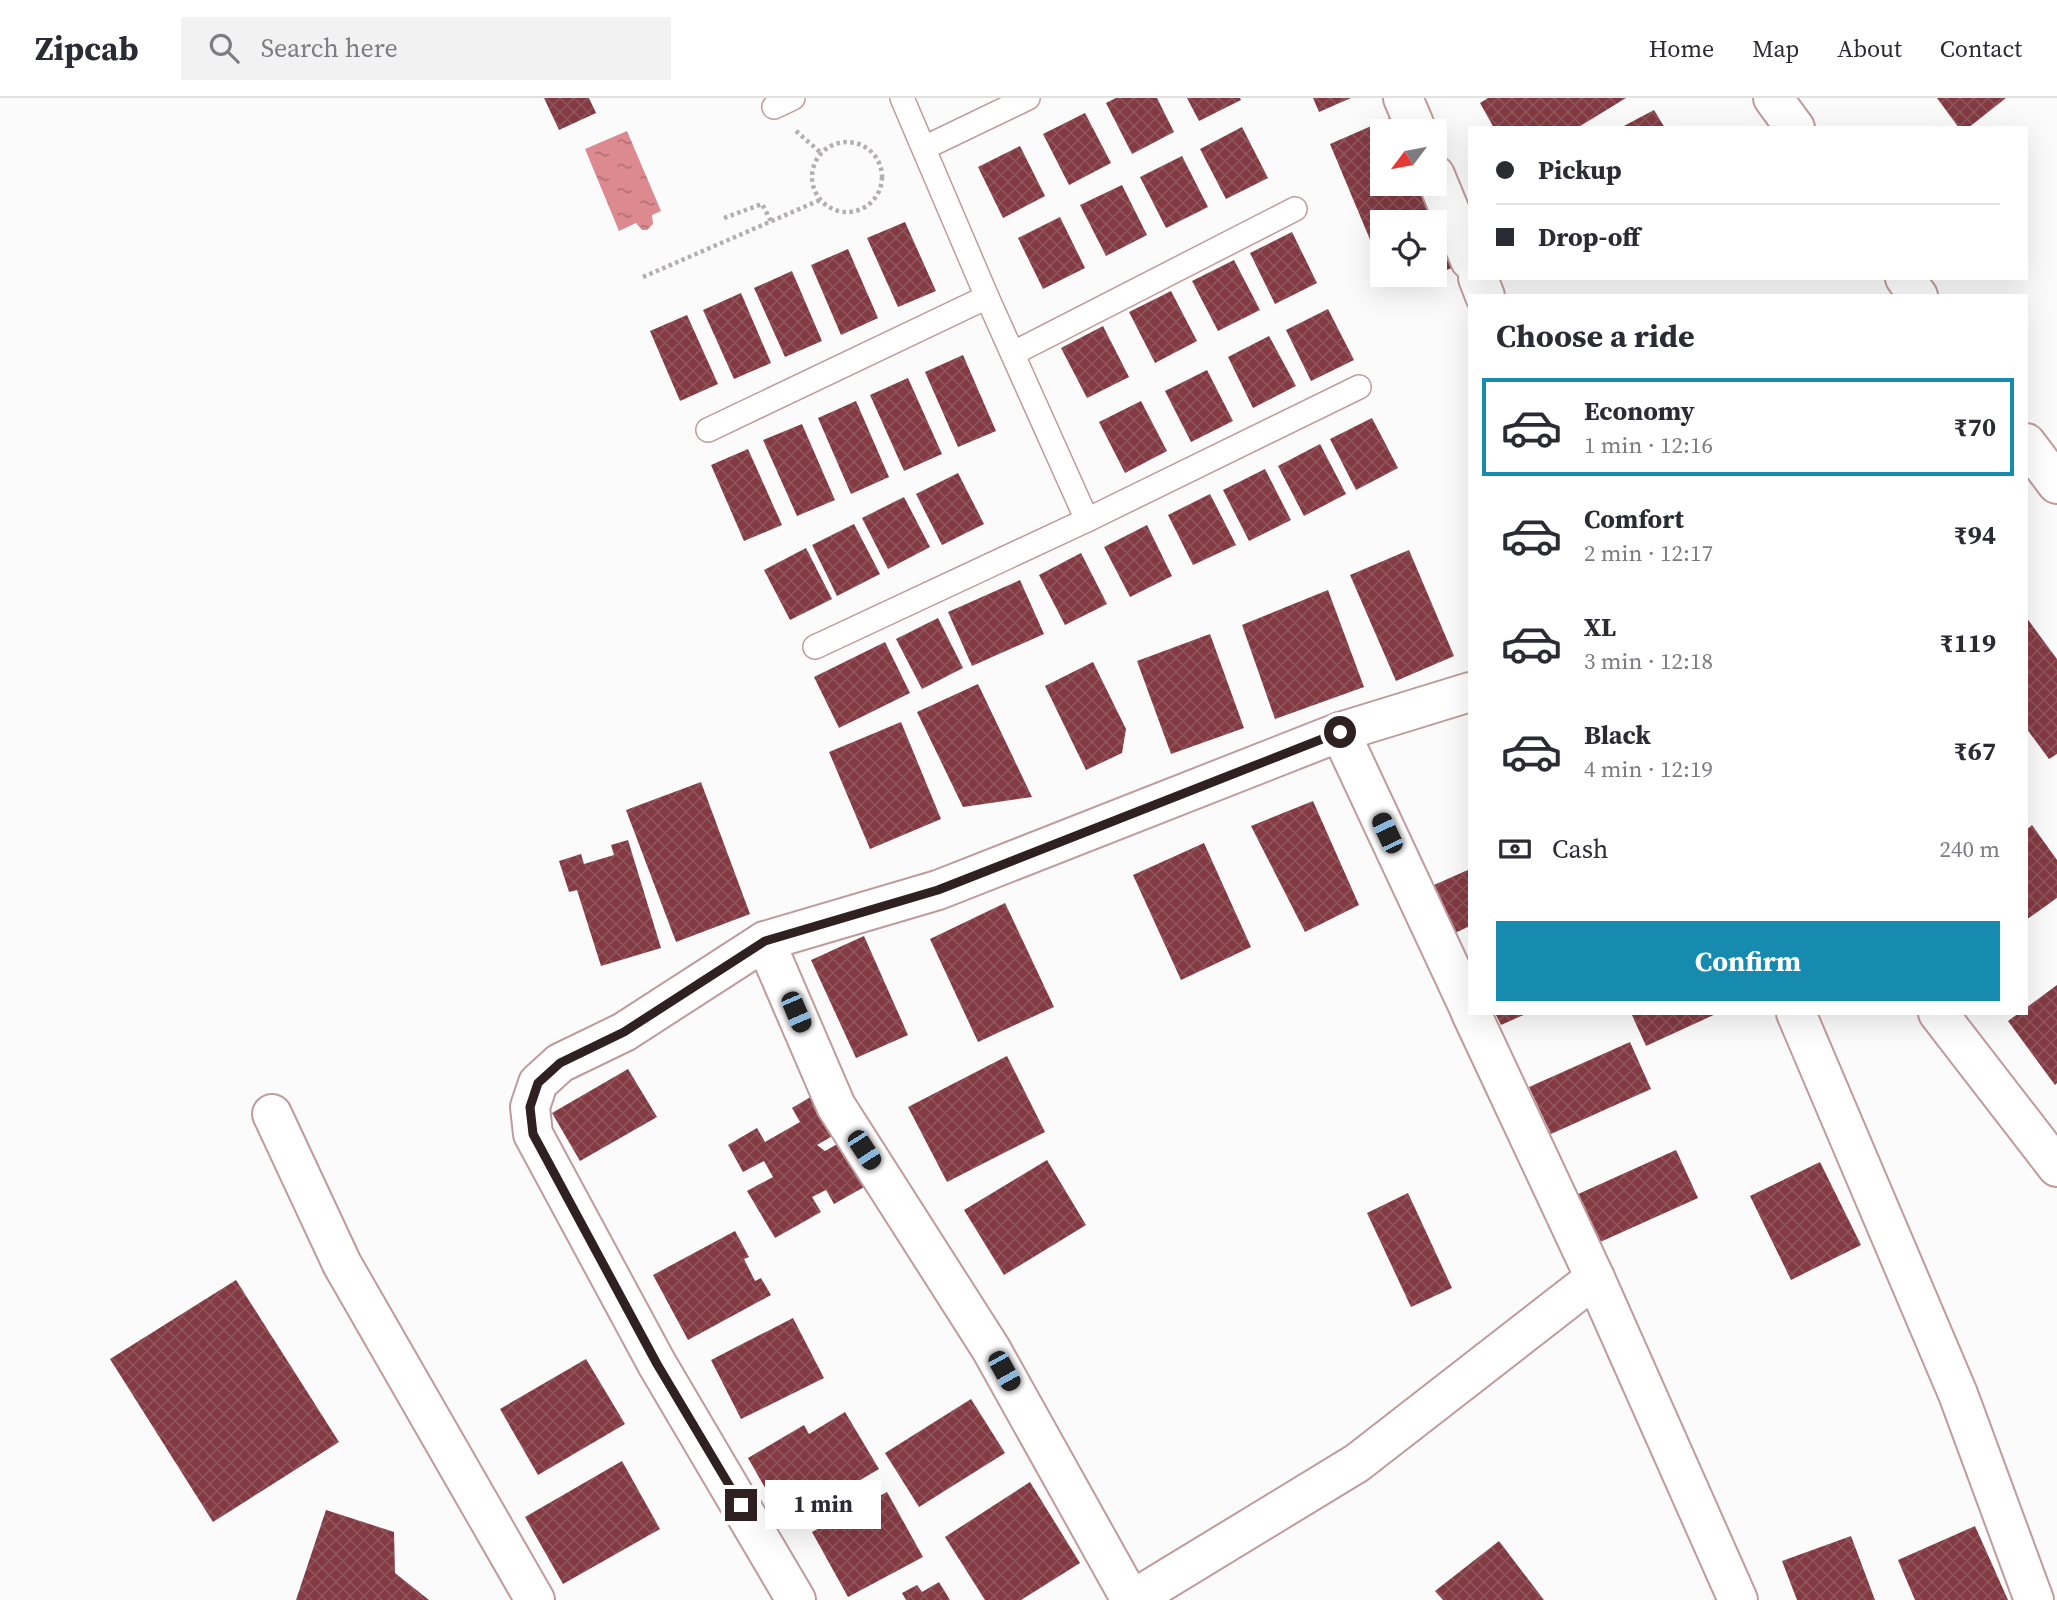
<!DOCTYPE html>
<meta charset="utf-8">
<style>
body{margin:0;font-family:"Source Serif 4",serif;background:#f2f2f3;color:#2b2b33;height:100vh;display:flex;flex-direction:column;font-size:26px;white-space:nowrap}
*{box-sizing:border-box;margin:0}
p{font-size:23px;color:#7c7c81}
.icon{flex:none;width:38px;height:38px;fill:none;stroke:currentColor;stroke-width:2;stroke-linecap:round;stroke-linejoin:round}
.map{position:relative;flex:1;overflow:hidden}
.panel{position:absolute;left:1468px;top:196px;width:560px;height:721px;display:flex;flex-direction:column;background:#fff;border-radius:0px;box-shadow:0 7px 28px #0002}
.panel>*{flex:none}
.top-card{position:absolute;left:1468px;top:28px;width:560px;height:154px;border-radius:0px;box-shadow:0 7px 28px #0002;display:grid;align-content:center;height:154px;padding:0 28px;background:#fff}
.needle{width:46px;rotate:238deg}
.fabs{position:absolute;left:1370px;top:21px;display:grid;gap:14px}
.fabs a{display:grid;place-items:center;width:77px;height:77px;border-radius:0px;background:#fff;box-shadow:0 7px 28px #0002;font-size:35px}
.end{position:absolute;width:32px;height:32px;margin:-16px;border:9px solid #2f2021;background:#fff;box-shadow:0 0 0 4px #fff}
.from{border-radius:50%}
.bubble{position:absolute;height:49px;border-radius:0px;background:#fff;box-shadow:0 7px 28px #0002;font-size:23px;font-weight:700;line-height:49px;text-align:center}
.car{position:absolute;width:21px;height:42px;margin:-21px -10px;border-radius:9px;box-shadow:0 0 5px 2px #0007;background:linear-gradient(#222 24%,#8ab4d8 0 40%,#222 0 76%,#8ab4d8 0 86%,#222 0)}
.top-card b{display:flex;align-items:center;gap:24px;height:66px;font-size:26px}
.top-card b+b{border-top:2px solid #e1e1e2}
.top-card i{width:18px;height:18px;background:#2b2b33}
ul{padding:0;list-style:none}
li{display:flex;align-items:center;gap:21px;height:98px;margin:0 14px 10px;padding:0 14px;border:4px solid transparent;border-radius:0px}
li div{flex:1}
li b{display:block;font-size:26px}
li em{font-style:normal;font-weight:700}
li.current{border-color:#168baf}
li>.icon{width:63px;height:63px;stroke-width:1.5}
h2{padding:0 28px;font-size:32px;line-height:84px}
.pay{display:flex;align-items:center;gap:18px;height:77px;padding:0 28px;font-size:26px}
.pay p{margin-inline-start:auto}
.button{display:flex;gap:14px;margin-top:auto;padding:14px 28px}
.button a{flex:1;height:80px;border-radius:0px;background:#168baf;color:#fff;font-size:28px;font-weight:700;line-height:80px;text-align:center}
header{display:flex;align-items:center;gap:42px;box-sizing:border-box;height:98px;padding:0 35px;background:#fff;border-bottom:2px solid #e1e1e2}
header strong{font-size:33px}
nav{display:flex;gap:38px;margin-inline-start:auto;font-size:24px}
.search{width:490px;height:63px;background:#f2f2f3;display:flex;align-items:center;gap:18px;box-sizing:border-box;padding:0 24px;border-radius:0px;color:#7c7c81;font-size:26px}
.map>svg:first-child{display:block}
.water{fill:url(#water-ripples)}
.building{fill:url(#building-cross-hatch)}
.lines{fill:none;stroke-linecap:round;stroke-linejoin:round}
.service-casing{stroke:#c09b9c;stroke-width:26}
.minor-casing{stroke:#c09b9c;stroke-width:42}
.trunk-casing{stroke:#c09b9c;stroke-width:42}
.path{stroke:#b4afaf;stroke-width:4.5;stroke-dasharray:3.5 3.5;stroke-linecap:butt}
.service{stroke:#fff;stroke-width:23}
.minor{stroke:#fff;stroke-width:38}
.trunk{stroke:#fff;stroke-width:38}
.route{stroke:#2f2021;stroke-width:9}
</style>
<header>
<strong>Zipcab</strong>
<div class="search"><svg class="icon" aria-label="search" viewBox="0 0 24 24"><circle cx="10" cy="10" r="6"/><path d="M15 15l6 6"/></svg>Search here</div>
<nav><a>Home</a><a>Map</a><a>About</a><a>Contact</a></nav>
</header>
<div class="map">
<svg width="2057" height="1502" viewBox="0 0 2057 1502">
<defs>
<pattern id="water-ripples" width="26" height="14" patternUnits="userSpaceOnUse" patternTransform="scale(1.75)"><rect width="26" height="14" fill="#dc8a8f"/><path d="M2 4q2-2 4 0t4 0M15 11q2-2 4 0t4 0" fill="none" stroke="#b37074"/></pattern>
<pattern id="building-cross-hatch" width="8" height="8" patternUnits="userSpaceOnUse" patternTransform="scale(1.75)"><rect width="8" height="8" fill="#833a42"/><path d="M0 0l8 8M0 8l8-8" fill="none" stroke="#8f545a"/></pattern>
</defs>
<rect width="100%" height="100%" fill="#fafbfa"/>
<path class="water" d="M627,33L661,113L652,117L653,126L647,132H642L636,125L619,133L585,51Z"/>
<g class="building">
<path d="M544,0H589L596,15L559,32Z"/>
<path d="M1116,0H1157L1174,34L1132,56L1106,5Z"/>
<path d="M1187,0H1240L1241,2L1199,23Z"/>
<path d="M1313,0H1351L1319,14Z"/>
<path d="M1488,0H1626L1577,30H1494L1480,5Z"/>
<path d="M1937,0H2006L1968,30H1959Z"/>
<path d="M1654,12L1665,30H1620Z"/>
<path d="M1085,15L1111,65L1069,87L1043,36Z"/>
<path d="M1392,19L1398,33H1382V86H1420L1433,117L1416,124H1382V139L1371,144L1330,46Z"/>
<path d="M1242,29L1268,80L1226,101L1200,51Z"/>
<path d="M1020,48L1045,98L1003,120L978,69Z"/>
<path d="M1182,58L1208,109L1166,130L1140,79Z"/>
<path d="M1122,87L1147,137L1106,158L1080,107Z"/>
<path d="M1060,119L1085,170L1043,191L1018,140Z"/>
<path d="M905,124L936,193L898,209L867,140Z"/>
<path d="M1438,131L1454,169L1415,185L1411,177H1435V132Z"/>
<path d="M1292,134L1317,185L1275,206L1250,155Z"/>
<path d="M848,151L878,220L841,237L811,167Z"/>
<path d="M1234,162L1260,212L1218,233L1192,183Z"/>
<path d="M792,173L822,243L785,259L754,190Z"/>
<path d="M1171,193L1197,243L1155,265L1129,214Z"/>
<path d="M741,195L771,265L734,281L703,212Z"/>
<path d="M1328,211L1354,262L1311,283L1286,232Z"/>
<path d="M687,217L718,286L680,303L650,233Z"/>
<path d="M1103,228L1129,279L1087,300L1061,250Z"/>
<path d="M1269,238L1296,288L1253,310L1228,259Z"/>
<path d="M963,257L996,333L958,349L925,274Z"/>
<path d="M1207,272L1233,323L1191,344L1165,293Z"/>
<path d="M908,280L942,356L904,373L870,297Z"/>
<path d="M856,303L889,379L851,396L818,320Z"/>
<path d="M1141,303L1167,353L1125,375L1099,324Z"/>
<path d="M1372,320L1398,370L1356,392L1330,341Z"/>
<path d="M802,326L835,402L797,418L763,342Z"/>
<path d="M1320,346L1346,396L1304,418L1278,368Z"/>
<path d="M748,351L782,427L744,443L711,367Z"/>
<path d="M1265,371L1291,422L1249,443L1223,392Z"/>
<path d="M958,375L984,426L942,447L916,396Z"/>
<path d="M1210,396L1236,447L1193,467L1168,417Z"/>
<path d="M904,399L930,449L888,471L862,420Z"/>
<path d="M854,426L880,476L837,498L812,447Z"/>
<path d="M1147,427L1172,478L1130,499L1104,449Z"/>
<path d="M806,450L832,501L790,522L764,472Z"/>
<path d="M1409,452L1454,558L1396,583L1350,477Z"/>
<path d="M1081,455L1107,506L1065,527L1039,477Z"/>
<path d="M1020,482L1044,536L972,568L948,514Z"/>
<path d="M1328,492L1364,589L1275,621L1242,527Z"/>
<path d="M2026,519L2057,561V656L2049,661L2026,630Z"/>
<path d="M938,520L963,570L922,591L896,541Z"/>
<path d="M1210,536L1244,630L1171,656L1137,563Z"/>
<path d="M885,544L910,595L839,630L814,579Z"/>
<path d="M1093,564L1126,631L1122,655L1086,672L1045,588Z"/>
<path d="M978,586L1032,699L963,709L917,614Z"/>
<path d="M901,624L941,721L870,751L829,654Z"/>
<path d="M701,684L750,816L676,844L626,712Z"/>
<path d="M1313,703L1359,807L1305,834L1251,728Z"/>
<path d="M2032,727L2057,762V800L2026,822V732Z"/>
<path d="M628,742L661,850L601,868L577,792L569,794L559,763L581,756L584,766L614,757L611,747Z"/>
<path d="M1204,745L1251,849L1181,882L1133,777Z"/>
<path d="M1470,771V828L1455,835L1434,787Z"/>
<path d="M1005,805L1054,909L978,944L930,841Z"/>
<path d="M864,838L908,937L856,960L811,862Z"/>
<path d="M2057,887V985L2055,987L2008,923L2019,915H2026V910Z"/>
<path d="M1495,915H1528L1501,927Z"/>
<path d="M1631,915H1718L1646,948Z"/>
<path d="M1630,944L1651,991L1551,1036L1529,989Z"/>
<path d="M1007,958L1045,1034L947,1084L908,1009Z"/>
<path d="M628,971L657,1019L580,1063L552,1015Z"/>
<path d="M819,994L841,1033L817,1047L825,1053L848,1040L873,1084L834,1106L826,1092L812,1099L821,1114L775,1140L747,1093L773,1079L764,1063L743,1074L728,1047L757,1030L765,1044L800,1024L792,1010Z"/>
<path d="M1676,1052L1698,1100L1598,1145L1576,1097Z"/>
<path d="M1047,1062L1086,1127L1004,1177L964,1112Z"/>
<path d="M1820,1064L1861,1147L1791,1182L1750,1098Z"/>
<path d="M1408,1095L1452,1190L1411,1209L1367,1115Z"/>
<path d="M735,1133L749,1159L744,1161L755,1183L761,1180L771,1197L688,1242L653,1177Z"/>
<path d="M236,1182L339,1344L213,1424L110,1261Z"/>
<path d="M793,1220L824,1280L741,1321L711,1262Z"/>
<path d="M586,1261L625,1326L538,1377L500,1311Z"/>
<path d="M971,1301L1005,1355L919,1409L885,1355Z"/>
<path d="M845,1314L879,1371L814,1409L808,1399L780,1416L748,1360L804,1327L809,1336Z"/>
<path d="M622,1363L660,1431L563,1486L525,1419Z"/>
<path d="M1030,1384L1080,1465L1021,1502H985L945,1439Z"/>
<path d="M887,1394L923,1459L848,1499L812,1434Z"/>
<path d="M326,1412L394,1434L395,1475L429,1502H296Z"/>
<path d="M1975,1428L2008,1502H1915L1898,1462Z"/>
<path d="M1851,1438L1875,1502H1797L1782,1463Z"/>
<path d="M1499,1443L1544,1502H1443L1435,1493Z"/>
<path d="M939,1484L950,1502H906L902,1495L917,1487L922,1494Z"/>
</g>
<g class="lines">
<defs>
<g id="service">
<path d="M902,0L987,199L1087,422"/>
<path d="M774,9L793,0"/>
<path d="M924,50L1028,0"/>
<path d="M1014,255L1295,111"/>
<path d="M708,332L987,199"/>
<path d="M815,549L1087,422L1359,289"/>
</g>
<g id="minor">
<path d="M1403,0L1417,33"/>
<path d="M1435,77L1470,162"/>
<path d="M1478,180L1485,198"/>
<path d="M1340,634L1470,912"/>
<path d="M765,843L836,1008L991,1251L1131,1502"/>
<path d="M1471,915L1595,1180L1738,1502"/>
<path d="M1796,915L1958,1296L2034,1502"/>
<path d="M1938,915L2057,1069"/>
<path d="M272,1016L342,1166L535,1502"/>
<path d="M796,1502L657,1266L533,1036L530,1009L538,985L560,965L624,934L765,843L938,792L1340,634L1470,594"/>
<path d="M1132,1502L1357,1365L1595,1180"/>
</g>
<g id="trunk">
<path d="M1773,0L1795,30"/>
<path d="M1905,180L1918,198"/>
<path d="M2026,345L2057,386"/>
</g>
</defs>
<use href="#service" class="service-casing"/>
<use href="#minor" class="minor-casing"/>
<use href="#trunk" class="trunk-casing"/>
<g class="path">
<path d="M796,33L821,55"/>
<circle cx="847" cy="79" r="35"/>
<path d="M724,120L762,106L771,123"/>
<path d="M643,179L820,102"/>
</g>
<use href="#service" class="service"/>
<use href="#minor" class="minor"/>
<use href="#trunk" class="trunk"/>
</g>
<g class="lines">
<path class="route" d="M741,1407L657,1266L533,1036L530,1009L538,985L560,965L624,934L765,843L938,792L1340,634"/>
</g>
</svg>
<div class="fabs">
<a><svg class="needle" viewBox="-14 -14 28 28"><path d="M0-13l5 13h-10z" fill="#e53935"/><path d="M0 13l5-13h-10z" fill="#7c7c81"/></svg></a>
<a><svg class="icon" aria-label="locate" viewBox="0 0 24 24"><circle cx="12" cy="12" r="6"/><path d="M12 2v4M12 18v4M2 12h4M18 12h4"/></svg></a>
</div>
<i class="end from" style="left:1340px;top:634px"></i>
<i class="end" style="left:741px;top:1407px"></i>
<div class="bubble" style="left:765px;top:1382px;width:116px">1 min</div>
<i class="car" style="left:1387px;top:735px;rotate:335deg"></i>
<i class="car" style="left:796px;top:914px;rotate:157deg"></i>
<i class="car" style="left:864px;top:1052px;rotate:147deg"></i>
<i class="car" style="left:1004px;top:1273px;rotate:151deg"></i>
<div class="top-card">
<b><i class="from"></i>Pickup</b>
<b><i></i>Drop-off</b>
</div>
<section class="panel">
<h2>Choose a ride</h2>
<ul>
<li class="current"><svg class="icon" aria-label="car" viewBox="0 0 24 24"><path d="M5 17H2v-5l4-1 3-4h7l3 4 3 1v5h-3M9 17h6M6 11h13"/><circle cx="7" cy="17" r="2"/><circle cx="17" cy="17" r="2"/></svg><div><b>Economy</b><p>1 min · 12:16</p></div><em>₹70</em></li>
<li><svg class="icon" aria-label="car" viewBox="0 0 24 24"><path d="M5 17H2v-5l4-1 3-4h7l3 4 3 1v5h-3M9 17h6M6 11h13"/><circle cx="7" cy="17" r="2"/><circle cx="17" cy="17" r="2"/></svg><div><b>Comfort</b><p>2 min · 12:17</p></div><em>₹94</em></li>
<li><svg class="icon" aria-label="car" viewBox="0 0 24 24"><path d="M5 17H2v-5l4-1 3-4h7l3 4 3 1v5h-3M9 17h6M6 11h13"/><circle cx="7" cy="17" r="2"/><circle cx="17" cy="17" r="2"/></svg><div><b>XL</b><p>3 min · 12:18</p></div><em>₹119</em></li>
<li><svg class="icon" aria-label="car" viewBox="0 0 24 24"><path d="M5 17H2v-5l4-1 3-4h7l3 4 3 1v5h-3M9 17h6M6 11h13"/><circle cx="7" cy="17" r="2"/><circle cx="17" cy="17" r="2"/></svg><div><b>Black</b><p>4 min · 12:19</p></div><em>₹67</em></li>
</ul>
<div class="pay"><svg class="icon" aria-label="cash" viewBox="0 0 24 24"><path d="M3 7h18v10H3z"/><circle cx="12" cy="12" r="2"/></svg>Cash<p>240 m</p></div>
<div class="button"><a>Confirm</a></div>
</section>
</div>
